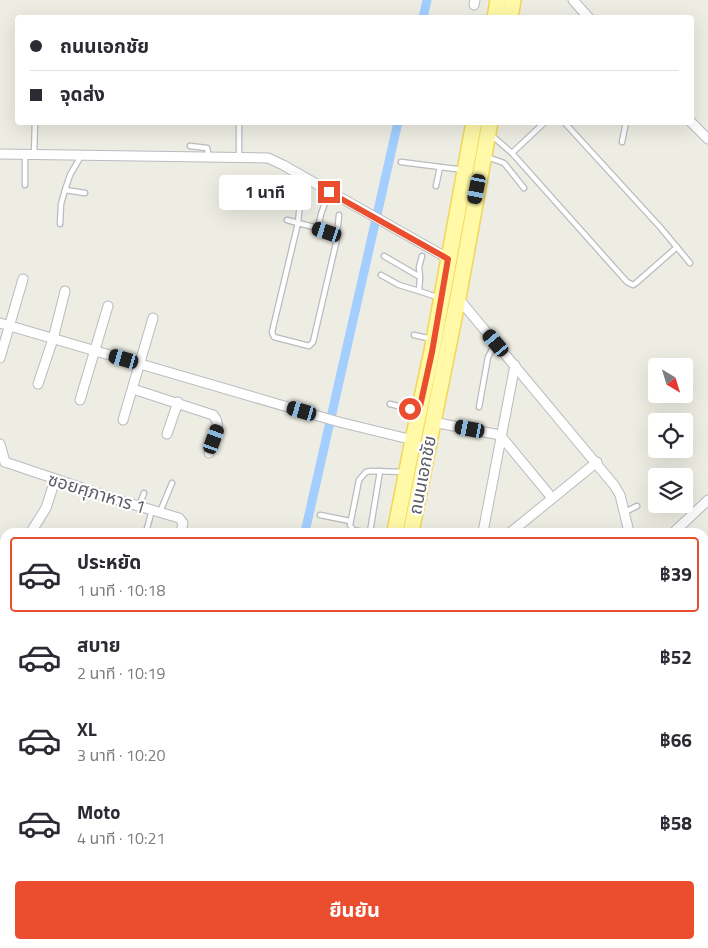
<!DOCTYPE html>
<html lang="th">
<meta charset="utf-8">
<style>
body{margin:0;font-family:"Titillium Web","Noto Sans Thai",sans-serif;background:#f7f7f7;color:#2b2b33;height:100vh;display:flex;flex-direction:column;font-size:19px;white-space:nowrap}
*{box-sizing:border-box;margin:0}
p{font-size:16px;color:#7c7c81}
.icon{flex:none;width:28px;height:28px;fill:none;stroke:currentColor;stroke-width:2;stroke-linecap:round;stroke-linejoin:round}
.map{position:relative;flex:1;overflow:hidden}
.sheet{position:absolute;left:0px;top:528px;width:709px;height:421px;display:flex;flex-direction:column;background:#fff;border-radius:15px 15px 0 0;box-shadow:0 5px 20px #0002}
.sheet>*{flex:none}
.top-card{position:absolute;left:15px;top:15px;width:679px;height:110px;border-radius:5px;box-shadow:0 5px 20px #0002;display:grid;align-content:center;height:110px;padding:0 15px;background:#fff}
.needle{width:32px;rotate:142deg}
.buttons{position:absolute;left:648px;top:358px;display:grid;gap:10px}
.buttons a{display:grid;place-items:center;width:45px;height:45px;border-radius:5px;background:#fff;box-shadow:0 5px 20px #0002;font-size:25px}
.end{position:absolute;width:22px;height:22px;margin:-11px;border:6px solid #ea4e2e;background:#fff;box-shadow:0 0 0 2px #fff}
.from{border-radius:50%}
.bubble{position:absolute;height:35px;border-radius:5px;background:#fff;box-shadow:0 5px 20px #0002;font-size:16px;font-weight:700;line-height:35px;text-align:center}
.car{position:absolute;width:15px;height:30px;margin:-15px -8px;border-radius:6px;box-shadow:0 0 4px 1px #0007;background:linear-gradient(#222 24%,#8ab4d8 0 40%,#222 0 76%,#8ab4d8 0 86%,#222 0)}
.top-card b{display:flex;align-items:center;gap:18px;height:48px;font-size:19px}
.top-card b+b{border-top:1px solid #e1e1e2}
.top-card i{width:12px;height:12px;background:#2b2b33}
ul{padding:9px 0 0;list-style:none}
li{display:flex;align-items:center;gap:15px;height:75px;margin:0 10px 8px;padding:0 5px;border:2px solid transparent;border-radius:5px}
li div{flex:1}
li b{display:block;font-size:19px}
li em{font-style:normal;font-weight:700}
li.selected{border-color:#ea4e2e}
li>.icon{width:45px;height:45px;stroke-width:1.5}
.action{display:flex;gap:10px;margin-top:auto;padding:10px 15px}
.action a{flex:1;height:58px;border-radius:5px;background:#ea4e2e;color:#fff;font-size:20px;font-weight:700;line-height:58px;text-align:center}
.map>svg:first-child{display:block}
.lines{fill:none;stroke-linecap:round;stroke-linejoin:round}
.canal{stroke:#a3ceff;stroke-width:9}
.service-casing{stroke:#b8bbc0;stroke-width:7}
.minor-casing{stroke:#b8bbc0;stroke-width:11}
.primary-casing{stroke:#f2d659;stroke-width:18}
.service{stroke:#fff;stroke-width:4.5}
.minor{stroke:#fff;stroke-width:9}
.primary{stroke:#fff9a8;stroke-width:15}
.route{stroke:#ea4e2e;stroke-width:6}
.labels{text-anchor:middle;dominant-baseline:central;stroke-width:4.5;stroke-linejoin:round;paint-order:stroke}
.street-label{font-size:18px;fill:#5b5e64;stroke:#fff}
</style>
<div class="map">
<svg width="708" height="948" viewBox="0 0 708 948">
<rect width="100%" height="100%" fill="#eeede3"/>
<g class="lines">
<g class="canal">
<path d="M423,18L427,0"/>
<path d="M305,532L398,122"/>
<path d="M207,948L208,944"/>
</g>
<defs>
<g id="service">
<path d="M545,122L512,153L627,282L633,285L636,283L677,247"/>
<path d="M564,122L660,227L690,263"/>
<path d="M490,134L512,153"/>
<path d="M622,142L626,122"/>
<path d="M190,146L207,148L209,157"/>
<path d="M25,155V185"/>
<path d="M34,155L35,122"/>
<path d="M81,156L70,175L65,190L85,193"/>
<path d="M239,157V122"/>
<path d="M487,157L504,163L524,188"/>
<path d="M401,162L464,170"/>
<path d="M436,186L440,167"/>
<path d="M280,193L298,198L300,202L298,223L287,220"/>
<path d="M60,224L61,204L65,190"/>
<path d="M318,228L298,223L272,332L274,337L309,346L313,342L337,239V235L318,228L321,214L329,192"/>
<path d="M337,235L339,215"/>
<path d="M384,256L420,277L419,291L440,298"/>
<path d="M381,275L399,285L419,291"/>
<path d="M420,277L419,267L422,256"/>
<path d="M414,335L432,339"/>
<path d="M390,404L418,411"/>
<path d="M479,407L488,357L495,344"/>
<path d="M139,506L144,493"/>
<path d="M160,512L172,483"/>
<path d="M625,512L637,506"/>
<path d="M320,515L350,521"/>
<path d="M146,532L152,510"/>
<path d="M364,532L353,530L350,525L359,480L366,472L371,471L405,472"/>
<path d="M370,532L380,471"/>
<path d="M3,784L0,793L5,796"/>
<path d="M704,904H708"/>
<path d="M10,948L18,945L22,948"/>
</g>
<g id="minor">
<path d="M573,0L589,18"/>
<path d="M474,5L475,0"/>
<path d="M691,122L708,139"/>
<path d="M0,154L268,158L283,165L449,259"/>
<path d="M458,298L614,485L620,495L629,532"/>
<path d="M0,323L339,422L413,440"/>
<path d="M0,358L23,279"/>
<path d="M38,384L53,339L65,291"/>
<path d="M133,389L213,415C223,425 214,441 209,453"/>
<path d="M80,400L108,306"/>
<path d="M123,420L153,318"/>
<path d="M433,422L500,435L552,498"/>
<path d="M167,434L178,402"/>
<path d="M0,444L5,462"/>
<path d="M5,462L115,499L179,518L183,523L181,532"/>
<path d="M31,532L46,508L55,480"/>
<path d="M483,532L515,365"/>
<path d="M511,532L597,462"/>
<path d="M674,532L708,500"/>
<path d="M0,576L5,569"/>
<path d="M0,593L5,597"/>
<path d="M0,632L5,635"/>
<path d="M704,666L708,662"/>
<path d="M0,751L5,754"/>
<path d="M704,811L708,807"/>
<path d="M704,821L708,834"/>
<path d="M0,862L5,865"/>
<path d="M123,944L129,948"/>
<path d="M290,944L295,948"/>
<path d="M440,944L450,948"/>
</g>
<g id="primary">
<path d="M495,18L498,0"/>
<path d="M510,18L513,0"/>
<path d="M395,532L413,440L432,351L474,122"/>
<path d="M411,532L458,298L490,122"/>
<path d="M315,948V944"/>
<path d="M332,948L333,944"/>
</g>
</defs>
<use href="#service" class="service-casing"/>
<use href="#minor" class="minor-casing"/>
<use href="#primary" class="primary-casing"/>
<use href="#service" class="service"/>
<use href="#minor" class="minor"/>
<use href="#primary" class="primary"/>
</g>
<g class="lines">
<path class="route" d="M329,192L448,259L432,352L419,411L410,409"/>
</g>
<g class="labels">
<g class="street-label">
<text transform="translate(422 475) rotate(-79)">ถนนเอกชัย</text>
<text transform="translate(97 493) rotate(17)">ซอยศุภาหาร 1</text>
</g>
</g>
</svg>
<div class="buttons">
<a><svg class="needle" viewBox="-14 -14 28 28"><path d="M0-13l5 13h-10z" fill="#e53935"/><path d="M0 13l5-13h-10z" fill="#7c7c81"/></svg></a>
<a><svg class="icon" aria-label="locate" viewBox="0 0 24 24"><circle cx="12" cy="12" r="6"/><path d="M12 2v4M12 18v4M2 12h4M18 12h4"/></svg></a>
<a><svg class="icon" aria-label="layers" viewBox="0 0 24 24"><path d="M12 4l9 5-9 5-9-5zM3 14l9 5 9-5"/></svg></a>
</div>
<i class="end from" style="left:410px;top:409px"></i>
<i class="end" style="left:329px;top:192px"></i>
<div class="bubble" style="left:219px;top:175px;width:92px">1 นาที</div>
<i class="car" style="left:477px;top:189px;rotate:191deg"></i>
<i class="car" style="left:327px;top:232px;rotate:288deg"></i>
<i class="car" style="left:496px;top:343px;rotate:320deg"></i>
<i class="car" style="left:124px;top:359px;rotate:286deg"></i>
<i class="car" style="left:302px;top:411px;rotate:286deg"></i>
<i class="car" style="left:470px;top:429px;rotate:281deg"></i>
<i class="car" style="left:214px;top:439px;rotate:20deg"></i>
<div class="top-card">
<b><i class="from"></i>ถนนเอกชัย</b>
<b><i></i>จุดส่ง</b>
</div>
<section class="sheet">
<ul>
<li class="selected"><svg class="icon" aria-label="car" viewBox="0 0 24 24"><path d="M5 17H2v-5l4-1 3-4h7l3 4 3 1v5h-3M9 17h6M6 11h13"/><circle cx="7" cy="17" r="2"/><circle cx="17" cy="17" r="2"/></svg><div><b>ประหยัด</b><p>1 นาที · 10:18</p></div><em>฿39</em></li>
<li><svg class="icon" aria-label="car" viewBox="0 0 24 24"><path d="M5 17H2v-5l4-1 3-4h7l3 4 3 1v5h-3M9 17h6M6 11h13"/><circle cx="7" cy="17" r="2"/><circle cx="17" cy="17" r="2"/></svg><div><b>สบาย</b><p>2 นาที · 10:19</p></div><em>฿52</em></li>
<li><svg class="icon" aria-label="car" viewBox="0 0 24 24"><path d="M5 17H2v-5l4-1 3-4h7l3 4 3 1v5h-3M9 17h6M6 11h13"/><circle cx="7" cy="17" r="2"/><circle cx="17" cy="17" r="2"/></svg><div><b>XL</b><p>3 นาที · 10:20</p></div><em>฿66</em></li>
<li><svg class="icon" aria-label="car" viewBox="0 0 24 24"><path d="M5 17H2v-5l4-1 3-4h7l3 4 3 1v5h-3M9 17h6M6 11h13"/><circle cx="7" cy="17" r="2"/><circle cx="17" cy="17" r="2"/></svg><div><b>Moto</b><p>4 นาที · 10:21</p></div><em>฿58</em></li>
</ul>
<div class="action"><a>ยืนยัน</a></div>
</section>
</div>
